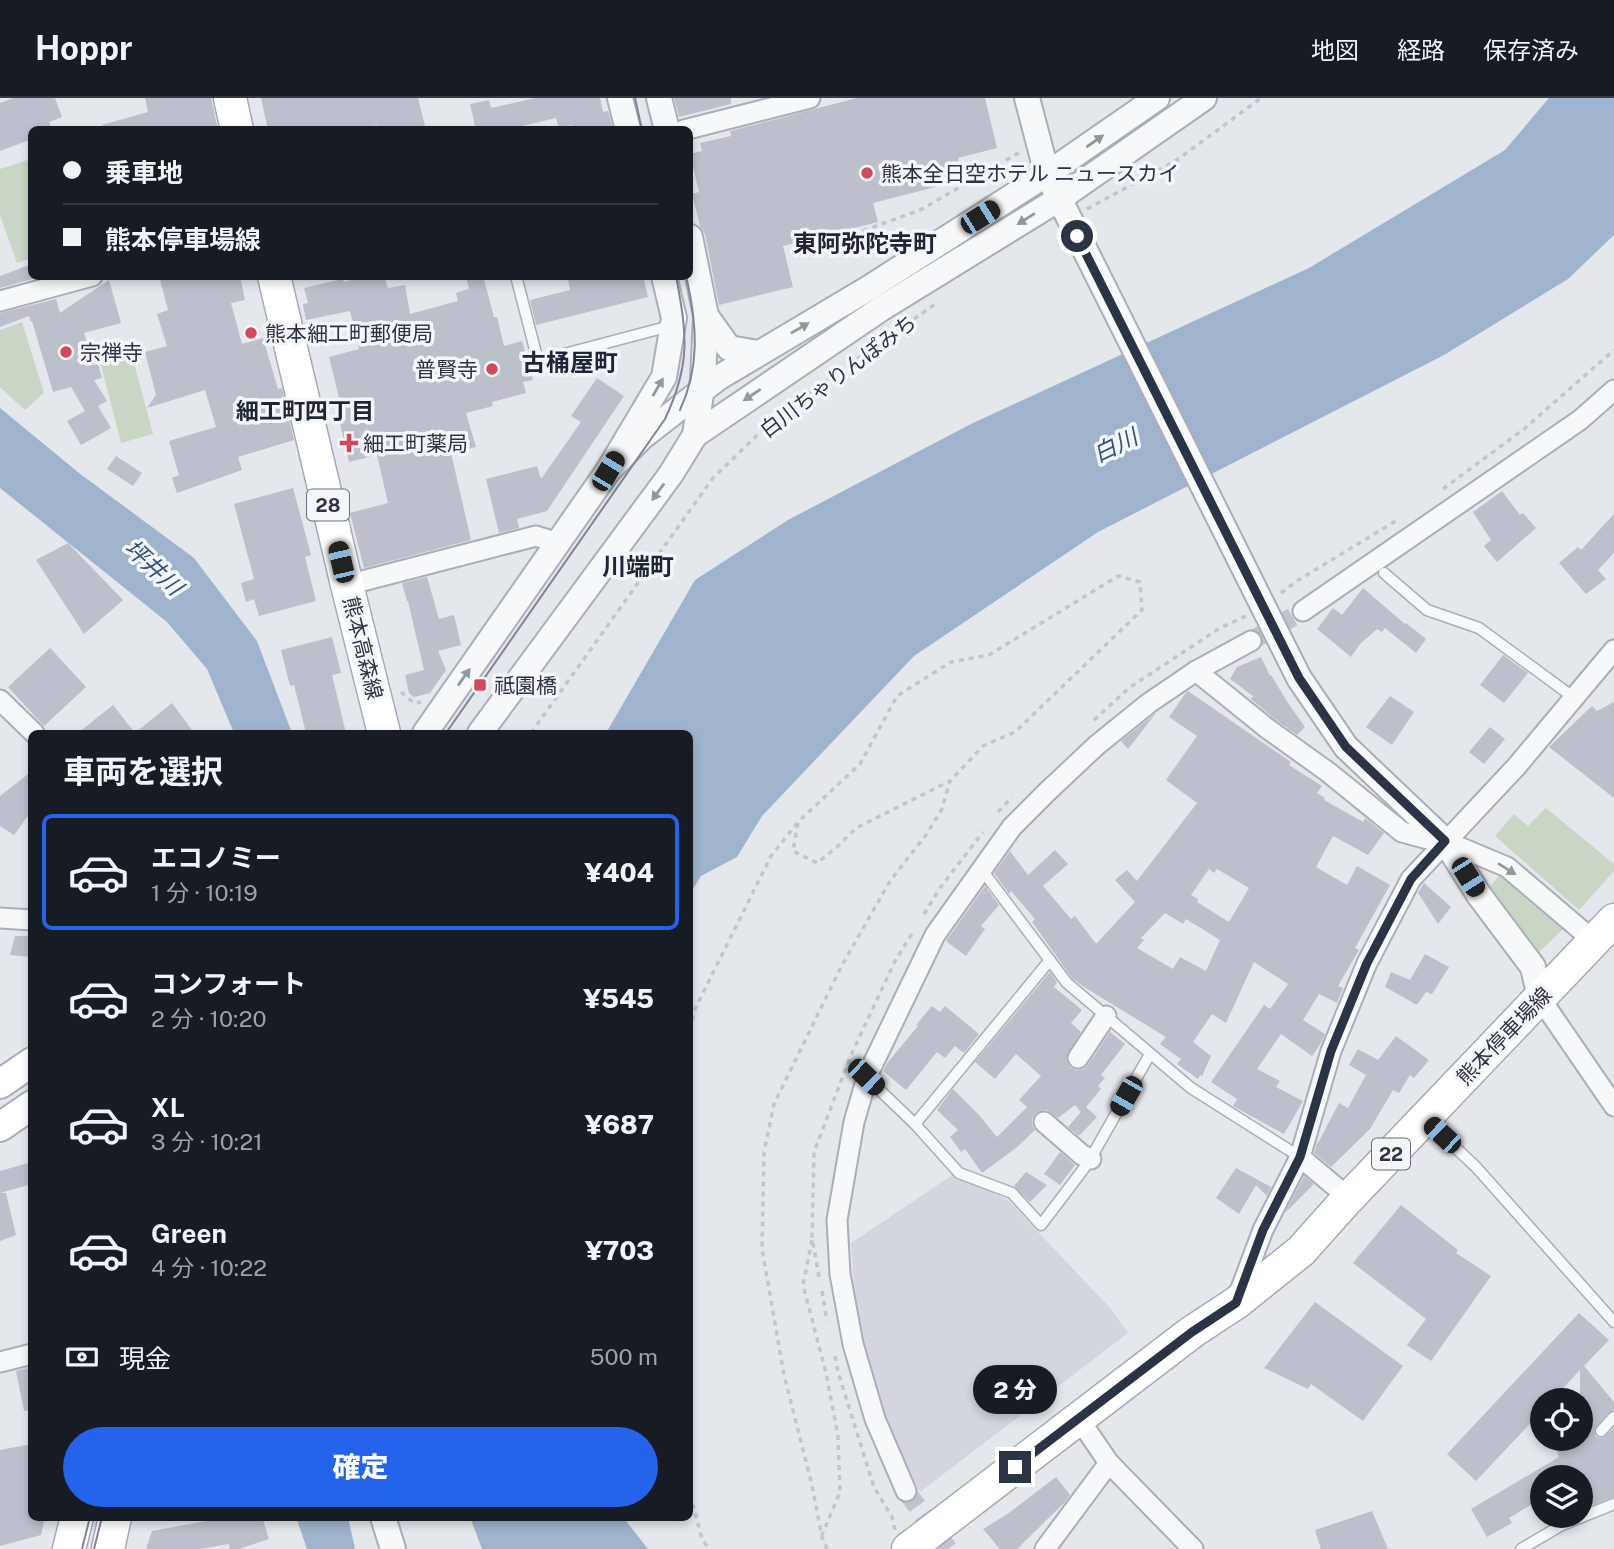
<!DOCTYPE html>
<html lang="ja">
<meta charset="utf-8">
<style>
body{margin:0;font-family:"Public Sans","Noto Sans JP",sans-serif;background:#20242c;color:#f1f3f6;height:100vh;display:flex;flex-direction:column;font-size:26px;white-space:nowrap}
*{box-sizing:border-box;margin:0}
p{font-size:23px;color:#9ea1a6}
.icon{flex:none;width:38px;height:38px;fill:none;stroke:currentColor;stroke-width:2;stroke-linecap:round;stroke-linejoin:round}
.map{position:relative;flex:1;overflow:hidden}
.details{position:absolute;left:28px;top:632px;width:665px;height:791px;display:flex;flex-direction:column;background:#171b24;border-radius:10px;box-shadow:0 4px 10px #0003}
.details>*{flex:none}
.hud{position:absolute;left:28px;top:28px;width:665px;height:154px;border-radius:10px;box-shadow:0 4px 10px #0003;display:grid;align-content:center;height:154px;padding:0 35px;background:#171b24}
.fabs{position:absolute;left:1530px;top:1290px;display:grid;gap:14px}
.fabs a{display:grid;place-items:center;width:63px;height:63px;border-radius:50%;background:#171b24;box-shadow:0 4px 10px #0003;font-size:35px}
.end{position:absolute;width:32px;height:32px;margin:-16px;border:9px solid #2b3445;background:#fff;box-shadow:0 0 0 4px #fff}
.from{border-radius:50%}
.bubble{position:absolute;height:49px;border-radius:24px;background:#171b24;box-shadow:0 4px 10px #0003;font-size:23px;font-weight:800;line-height:49px;text-align:center}
.car{position:absolute;width:21px;height:42px;margin:-21px -10px;border-radius:9px;box-shadow:0 0 5px 2px #0007;background:linear-gradient(#222 24%,#8ab4d8 0 40%,#222 0 76%,#8ab4d8 0 86%,#222 0)}
.hud b{display:flex;align-items:center;gap:24px;height:66px;font-size:26px}
.hud b+b{border-top:2px solid #363941}
.hud i{width:18px;height:18px;background:#f1f3f6}
ul{padding:0;list-style:none}
li{display:flex;align-items:center;gap:21px;height:116px;margin:0 14px 10px;padding:0 21px;border:4px solid transparent;border-radius:10px}
li div{flex:1}
li b{display:block;font-size:26px}
li em{font-style:normal;font-weight:800}
li.selected{border-color:#2563eb}
li>.icon{width:63px;height:63px;stroke-width:1.5}
h2{padding:0 35px;font-size:32px;line-height:84px}
.pay{display:flex;align-items:center;gap:18px;height:77px;padding:0 35px;font-size:26px}
.pay p{margin-inline-start:auto}
.button{display:flex;gap:14px;margin-top:auto;padding:14px 35px}
.button a{flex:1;height:80px;border-radius:42px;background:#2563eb;color:#fff;font-size:28px;font-weight:800;line-height:80px;text-align:center}
header{display:flex;align-items:center;gap:42px;box-sizing:border-box;height:98px;padding:0 35px;background:#171b24;border-bottom:2px solid #363941}
header strong{font-size:33px}
nav{display:flex;gap:38px;margin-inline-start:auto;font-size:24px}
.map>svg:first-child{display:block}
.built{fill:#d2d6de}
.green{fill:#c9d6c5}
.water{fill:#9fb4cc}
.building{fill:#bbc0ca;fill-rule:evenodd}
.lines{fill:none;stroke-linecap:round;stroke-linejoin:round}
.minor-tunnel{stroke:#bfc3cb;stroke-width:19;stroke-dasharray:19 10;stroke-linecap:butt}
.service-casing{stroke:#a9aeb7;stroke-width:13}
.minor-casing{stroke:#a9aeb7;stroke-width:23}
.tertiary-casing{stroke:#a9aeb7;stroke-width:28}
.secondary-casing{stroke:#a9aeb7;stroke-width:32}
.primary-casing{stroke:#a3abb8;stroke-width:35}
.path{stroke:#c2c5cb;stroke-width:3.5;stroke-dasharray:5 5;stroke-linecap:butt}
.service{stroke:#f7f8fa;stroke-width:10}
.minor{stroke:#f7f8fa;stroke-width:19}
.tertiary{stroke:#f7f8fa;stroke-width:24}
.secondary{stroke:#fff;stroke-width:28}
.primary{stroke:#fff;stroke-width:32}
.tram{stroke:#7d8696;stroke-width:2}
.oneway{fill:#9196a0}
.route{stroke:#2b3445;stroke-width:9}
.poi-dot{fill:#d1495b;stroke:#f4f6f9;stroke-width:2.5}
.labels{text-anchor:middle;dominant-baseline:central;stroke-width:7;stroke-linejoin:round;paint-order:stroke}
.shield{fill:#f4f6f9;stroke:#676e7b;stroke-width:2}
.shield-label{font-size:19px;font-weight:bold;fill:#2b3445}
.poi-label{font-size:21px;fill:#2b3445;stroke:#f4f6f9;text-anchor:start}
.street-label{font-size:21px;fill:#2b3445;stroke:#f4f6f9}
.neighbourhood-label{font-size:23px;font-weight:bold;fill:#1d2536;stroke:#f4f6f9}
.water-label{font-size:23px;font-style:italic;fill:#34527a;stroke:#f4f6f9}
.quarter-label{font-size:24px;font-weight:bold;fill:#1d2536;stroke:#f4f6f9}
</style>
<header>
<strong>Hoppr</strong>
<nav><a>地図</a><a>経路</a><a>保存済み</a></nav>
</header>
<div class="map">
<svg width="1614" height="1451" viewBox="0 0 1614 1451">
<rect width="100%" height="100%" fill="#e4e7ec"/>
<path class="built" d="M954,1076L1008,1102L1111,1211L1128,1235L920,1394L892,1338L871,1277L856,1215L851,1145Z"/>
<g class="green">
<path d="M31,61V160L17,165L0,117V71Z"/>
<path d="M22,224L44,295L25,312L0,289V232Z"/>
<path d="M132,258L153,336L121,345L101,267Z"/>
<path d="M1546,710L1614,766V773L1579,812L1495,738L1514,716L1528,728Z"/>
<path d="M1502,775L1565,829L1539,854L1490,788Z"/>
</g>
<g class="water">
<path d="M1549,0H1614V137L1568,181L1444,257L1098,434L914,558L762,718L737,759L701,778L690,796V635H606L695,482L788,422L971,326L1309,170L1505,52Z"/>
<path d="M0,310L79,375L194,460L257,543L292,635H234L207,571L167,524L0,390Z"/>
<path d="M296,1419H348L355,1451H307Z"/>
<path d="M470,1419H623L648,1451H482Z"/>
</g>
<g class="building">
<path d="M13,0H55L62,19L49,24L52,32H32V41L0,53V5Z"/>
<path d="M145,0H211L218,32H103L102,27L148,14Z"/>
<path d="M261,0H418L426,32H378L377,27L357,32H268Z"/>
<path d="M535,0H600L603,14L608,13L613,32H574L572,27L559,30L556,20L505,32H476L470,6L489,2L491,10Z"/>
<path d="M674,0H731V6L679,19Z"/>
<path d="M857,0H985L997,50L958,60L963,82L873,105L878,124L783,148L793,189L719,207L705,136L700,128L692,96L699,94L690,56L702,53L700,45L731,38L730,33Z"/>
<path d="M32,166V178H43L0,190V178Z"/>
<path d="M159,178H240L245,202L231,205L242,246L263,240L278,291L282,290L294,342L238,359L242,372L177,395L172,380L179,377L169,343L216,329L205,292L147,310L156,297L145,254L167,248L157,216L168,212Z"/>
<path d="M367,178H384L388,190L405,187L410,216L458,203L456,195L469,191L466,178H483L494,219H497L504,248L522,243L533,282L523,284L526,295L492,304L493,308L466,315L476,349L451,355L471,442L364,470L350,415L388,405L377,357L349,364L339,321L344,320L329,259L359,251L350,213L306,222L303,206L308,205L304,190L343,181L344,184Z"/>
<path d="M579,178H643L648,199L536,227L530,202L570,192L568,181Z"/>
<path d="M109,182L121,225L84,235L94,267L98,266L102,280L94,282L107,303L98,308L111,330L81,347L67,323L85,313L71,289L53,294L32,223L31,224L29,218L0,229V215L56,201L60,215Z"/>
<path d="M597,280L624,298L547,413L517,421L519,430L499,435L486,381L537,368L541,381L581,324L571,318Z"/>
<path d="M116,358L142,375L133,388L107,371Z"/>
<path d="M293,390L311,457L305,459L316,503L259,518L254,501L246,504L241,485L254,481L234,406Z"/>
<path d="M1502,393L1520,417L1523,415L1536,430L1497,464L1484,448L1491,442L1473,414Z"/>
<path d="M1614,416V455L1598,472L1606,481L1586,496L1559,465L1578,449L1581,452Z"/>
<path d="M68,445L123,502L84,536L36,462Z"/>
<path d="M427,479L439,521L454,517L461,547L438,553L446,572L430,595L414,599L409,595L405,577L424,572L408,503H407L402,485Z"/>
<path d="M1363,490L1405,526L1406,525L1426,541L1416,555L1385,530L1382,534L1377,531L1360,546L1351,559L1317,531L1333,510L1342,517Z"/>
<path d="M332,539L341,575L332,577L346,635H306L294,587L290,588L281,552Z"/>
<path d="M50,550L86,589L44,628L8,589Z"/>
<path d="M1503,557L1528,575L1504,605L1480,587Z"/>
<path d="M1261,559L1270,578L1271,577L1288,605L1305,629L1297,637L1276,622L1251,601L1253,598L1230,581L1237,569Z"/>
<path d="M1188,593L1291,664L1289,667L1322,688L1317,695L1325,700L1324,702L1363,724L1365,720L1384,735L1368,757L1333,738L1316,769L1347,787L1357,768L1390,787L1355,850L1359,852L1338,888L1343,890L1337,905L1319,896L1303,922L1325,936L1321,945L1312,958L1281,936L1257,971L1280,983L1276,989L1303,1003L1284,1036L1233,1008L1237,1001L1211,984L1264,907L1270,911L1288,886L1254,864L1226,925L1212,916L1193,944L1211,958L1202,978L1200,977L1198,981L1177,966L1181,961L1160,946L1166,939L1084,889L1072,880L1032,824L1035,821L1011,793L1009,796L994,775L1010,753L1028,777L1055,752L1068,766L1043,788L1071,821L1075,818L1096,846L1135,804L1115,782L1127,772L1137,783L1197,705L1166,682L1197,638L1169,619L1185,596ZM1209,771L1214,775L1217,771L1249,790L1229,824L1197,804L1198,801L1191,797ZM1165,815L1183,826L1186,821L1220,842L1206,873L1180,859L1173,871L1137,850L1144,842L1141,840Z"/>
<path d="M1390,598L1414,614L1392,647L1366,629Z"/>
<path d="M1614,604V700L1549,649L1592,608L1597,613Z"/>
<path d="M172,605L194,635H78L113,607L135,635Z"/>
<path d="M1156,615L1128,651L1121,643Z"/>
<path d="M1490,629L1505,641L1484,666L1469,654Z"/>
<path d="M32,673V712L14,737L0,728V698Z"/>
<path d="M1424,785L1451,809L1438,826L1418,795Z"/>
<path d="M985,788L999,807L981,828L985,831L966,858L946,843Z"/>
<path d="M15,838H32V859L10,857Z"/>
<path d="M1425,856L1449,869L1432,896L1426,894L1417,907L1385,889L1391,874L1410,882Z"/>
<path d="M1050,874L1057,884L1054,889L1082,912L1071,925L1081,934L1066,959L1067,965L1071,970L1078,972L1084,971L1088,967L1110,934L1125,946L1101,977L1105,980L1098,988L1101,991L1086,1009L1097,1019L1079,1038L1068,1029L1081,1014L1075,1007L1058,1020L1047,1012L1039,1013L1035,1016L1032,1021V1027L1035,1032L1016,1050L982,1075L965,1051L961,1054L950,1039L958,1032L937,1012L953,991L980,1018L997,1039L1027,1009L1019,1002L1041,978L1016,956L995,981L975,964Z"/>
<path d="M932,908L940,914L945,908L979,936L964,955L955,948L945,960L937,954L906,992L883,973L888,964L918,928L916,927Z"/>
<path d="M1396,938L1429,962L1414,980L1410,977L1399,995L1393,992L1370,1031L1331,1069L1314,1055L1317,1045H1318L1339,1005L1348,1010L1366,977L1349,967L1358,951L1378,962Z"/>
<path d="M1060,1054L1075,1067L1060,1087L1044,1076Z"/>
<path d="M32,1064V1086L0,1095V1073Z"/>
<path d="M1236,1070L1271,1089L1267,1098L1256,1087L1239,1116L1216,1100Z"/>
<path d="M1026,1074L1047,1087L1030,1104L1014,1088Z"/>
<path d="M1304,1078L1314,1086L1285,1115Z"/>
<path d="M0,1095H6L16,1137L0,1143Z"/>
<path d="M1401,1107L1458,1152L1456,1155L1491,1178L1431,1263L1407,1247L1426,1221L1353,1165Z"/>
<path d="M1315,1204L1403,1268L1363,1323L1311,1286L1308,1291L1264,1270Z"/>
<path d="M1579,1215L1609,1242L1584,1268L1614,1304V1312L1609,1314L1594,1332L1596,1339L1603,1340L1614,1330V1399L1580,1412V1379H1542V1400L1509,1420L1512,1425L1487,1439L1471,1411L1559,1359L1552,1340H1580V1272L1552,1302H1542V1313L1476,1383L1447,1356Z"/>
<path d="M32,1269V1312L24,1313L16,1273Z"/>
<path d="M32,1346V1419H45L41,1437L0,1448V1352Z"/>
<path d="M1056,1379L1070,1397L1065,1404L1017,1451H1000L983,1431L1006,1417Z"/>
<path d="M1372,1413L1388,1451H1321L1315,1432Z"/>
<path d="M228,1419H262L269,1441L239,1451H230L229,1446L199,1451H146L152,1433Z"/>
</g>
<g class="lines">
<g class="minor-tunnel">
<path d="M1251,543L1303,513"/>
<path d="M906,1393L948,1451"/>
</g>
<defs>
<g id="service">
<path d="M516,178L538,263L670,228"/>
<path d="M1384,475L1427,512L1479,530L1573,599"/>
<path d="M982,772L1067,885L1191,990L1300,1059"/>
<path d="M866,979L915,1026L959,1075L1012,1095L1041,1127L1088,1065L1150,956"/>
<path d="M1428,1024L1476,1069L1614,1224"/>
<path d="M915,1026L1050,862"/>
<path d="M1601,1333L1614,1319"/>
<path d="M1521,1451L1562,1427L1614,1406"/>
</g>
<g id="minor">
<path d="M684,32L810,0"/>
<path d="M0,203L92,178"/>
<path d="M347,487L536,438L558,445"/>
<path d="M1303,513L1580,322L1614,292"/>
<path d="M1196,573L1268,631L1328,674L1402,734L1424,740L1445,743L1507,769L1594,843"/>
<path d="M0,602L34,635"/>
<path d="M0,820L32,822"/>
<path d="M1540,900L1614,1008"/>
<path d="M1078,960L1106,918"/>
<path d="M1044,1024L1082,1057L1091,1061"/>
<path d="M1300,1059L1349,1100"/>
<path d="M1237,1201L1263,1132L1300,1059L1331,953L1367,865L1411,781L1516,669L1614,552"/>
<path d="M0,1264L32,1256"/>
<path d="M1079,1321L1109,1365L1193,1451"/>
<path d="M906,1393L875,1321L853,1246L840,1176L837,1122L854,1024L868,976L935,837L1012,729L1048,693L1097,647L1149,605L1196,573L1251,543"/>
<path d="M1045,1451L1109,1365"/>
</g>
<g id="tertiary">
<path d="M620,0L628,32"/>
<path d="M659,0L667,32"/>
<path d="M1027,0L1047,76L1299,580L1346,649L1445,743L1479,797L1533,869L1540,900"/>
<path d="M706,218L729,250L758,255"/>
<path d="M695,337L882,210L1059,101L1204,0"/>
<path d="M608,373L642,339L718,280L869,190L1047,76L1157,0"/>
<path d="M425,635L608,373L664,279L674,220L664,178"/>
<path d="M480,635L671,376L695,337L703,282L706,218L690,139"/>
<path d="M383,1419L393,1451"/>
</g>
<g id="secondary">
<path d="M0,986L32,964"/>
<path d="M0,1029L32,1007"/>
</g>
<g id="primary">
<path d="M230,0L237,32"/>
<path d="M274,178L347,487L384,635"/>
<path d="M69,1451L77,1419"/>
<path d="M108,1451L115,1419"/>
<path d="M908,1451L1192,1234L1236,1205L1301,1153L1343,1106L1614,822"/>
</g>
</defs>
<use href="#service" class="service-casing"/>
<use href="#minor" class="minor-casing"/>
<use href="#tertiary" class="tertiary-casing"/>
<use href="#secondary" class="secondary-casing"/>
<use href="#primary" class="primary-casing"/>
<g class="path">
<path d="M1087,111L1177,62L1261,0"/>
<path d="M863,133L922,111L1020,54"/>
<path d="M1443,391L1524,331L1614,252"/>
<path d="M1281,495L1297,483L1399,421"/>
<path d="M401,594L414,605L421,604"/>
<path d="M1094,622L1129,590L1220,530L1246,518"/>
<path d="M531,635L713,380L776,319L938,204"/>
<path d="M998,714L1012,699"/>
<path d="M798,725L793,753L817,765L837,749L856,730L950,683"/>
<path d="M924,816L940,790L983,734"/>
<path d="M690,932L695,911L771,758L799,723L860,666L897,598L951,564L989,557L1118,478L1140,484L1142,512L1015,634L983,648L950,683L942,711L926,737L890,783L841,869L774,1006L764,1054L762,1151L784,1277L811,1383L822,1439L827,1451"/>
<path d="M812,1142L803,1187L826,1275L838,1338L840,1394L822,1437"/>
<path d="M819,1179L812,1139L814,1054L851,957L895,863L913,834"/>
<path d="M822,1193L827,1223"/>
<path d="M835,1258L838,1274L874,1389L892,1419L895,1432"/>
<path d="M690,1396L702,1441L709,1451"/>
</g>
<use href="#service" class="service"/>
<use href="#minor" class="minor"/>
<use href="#tertiary" class="tertiary"/>
<use href="#secondary" class="secondary"/>
<use href="#primary" class="primary"/>
<g class="tram">
<path d="M635,0L642,32"/>
<path d="M680,312C700,269 697,227 687,182"/>
<path d="M446,635L665,321C691,266 687,236 676,178"/>
<path d="M82,1451L90,1419"/>
<path d="M94,1451L102,1419"/>
</g>
</g>
<defs><path id="oneway-solid" d="M-6-.8H1V-3.2L6.5 0L1 3.2V.8H-6Z" transform="scale(1.75)"/></defs>
<g class="oneway">
<use href="#oneway-solid" transform="translate(1095 43) rotate(-35)"/>
<use href="#oneway-solid" transform="translate(1026 121) rotate(148)"/>
<use href="#oneway-solid" transform="translate(800 230) rotate(-30)"/>
<use href="#oneway-solid" transform="translate(658 289) rotate(-60)"/>
<use href="#oneway-solid" transform="translate(752 297) rotate(146)"/>
<use href="#oneway-solid" transform="translate(658 394) rotate(126)"/>
<use href="#oneway-solid" transform="translate(464 579) rotate(-55)"/>
<use href="#oneway-solid" transform="translate(1507 771) rotate(32)"/>
</g>
<g class="lines">
<path class="route" d="M1015,1369L1192,1234L1236,1205L1263,1132L1300,1059L1331,953L1367,865L1411,781L1445,743L1346,649L1299,580L1077,138"/>
</g>
<g class="poi-dot">
<circle cx="867" cy="75" r="7"/>
<circle cx="251" cy="235" r="7"/>
<circle cx="66" cy="254" r="7"/>
<circle cx="492" cy="271" r="7"/>
<path d="M345.5 334.5h7v7h7v7h-7v7h-7v-7h-7v-7h7z"/>
<rect x="473" y="580" width="14" height="14" rx="3.5"/>
</g>
<g class="labels">
<g class="shield">
<rect x="307" y="391.5" width="42" height="31" rx="5"/>
<rect x="1372" y="1040.5" width="38" height="31" rx="5"/>
</g>
<g class="shield-label">
<text x="328" y="407">28</text>
<text x="1391" y="1056">22</text>
</g>
<g class="poi-label">
<text x="881" y="75">熊本全日空ホテル ニュースカイ</text>
<text x="265" y="235">熊本細工町郵便局</text>
<text x="80" y="254">宗禅寺</text>
<text x="478" y="271" text-anchor="end">普賢寺</text>
<text x="363" y="345">細工町薬局</text>
<text x="494" y="587">祗園橋</text>
</g>
<g class="street-label">
<text transform="translate(838 278) rotate(-37)">白川ちゃりんぽみち</text>
<text transform="translate(363 550) rotate(76)">熊本高森線</text>
<text transform="translate(1504 938) rotate(-46)">熊本停車場線</text>
</g>
<g class="neighbourhood-label">
<text x="305" y="312">細工町四丁目</text>
</g>
<g class="water-label">
<text transform="translate(1115 347) rotate(-26)">白川</text>
<text transform="translate(154 469) rotate(43)">坪井川</text>
</g>
<g class="quarter-label">
<text x="865" y="145">東阿弥陀寺町</text>
<text x="570" y="264">古桶屋町</text>
<text x="638" y="468">川端町</text>
</g>
</g>
</svg>
<div class="fabs">
<a><svg class="icon" aria-label="locate" viewBox="0 0 24 24"><circle cx="12" cy="12" r="6"/><path d="M12 2v4M12 18v4M2 12h4M18 12h4"/></svg></a>
<a><svg class="icon" aria-label="layers" viewBox="0 0 24 24"><path d="M12 4l9 5-9 5-9-5zM3 14l9 5 9-5"/></svg></a>
</div>
<i class="end from" style="left:1077px;top:138px"></i>
<i class="end" style="left:1015px;top:1369px"></i>
<div class="bubble" style="left:973px;top:1267px;width:84px">2 分</div>
<i class="car" style="left:980px;top:119px;rotate:58deg"></i>
<i class="car" style="left:608px;top:373px;rotate:31deg"></i>
<i class="car" style="left:341px;top:464px;rotate:347deg"></i>
<i class="car" style="left:1468px;top:779px;rotate:148deg"></i>
<i class="car" style="left:866px;top:979px;rotate:134deg"></i>
<i class="car" style="left:1126px;top:998px;rotate:210deg"></i>
<i class="car" style="left:1442px;top:1037px;rotate:313deg"></i>
<div class="hud">
<b><i class="from"></i>乗車地</b>
<b><i></i>熊本停車場線</b>
</div>
<section class="details">
<h2>車両を選択</h2>
<ul>
<li class="selected"><svg class="icon" aria-label="car" viewBox="0 0 24 24"><path d="M5 17H2v-5l4-1 3-4h7l3 4 3 1v5h-3M9 17h6M6 11h13"/><circle cx="7" cy="17" r="2"/><circle cx="17" cy="17" r="2"/></svg><div><b>エコノミー</b><p>1 分 · 10:19</p></div><em>¥404</em></li>
<li><svg class="icon" aria-label="car" viewBox="0 0 24 24"><path d="M5 17H2v-5l4-1 3-4h7l3 4 3 1v5h-3M9 17h6M6 11h13"/><circle cx="7" cy="17" r="2"/><circle cx="17" cy="17" r="2"/></svg><div><b>コンフォート</b><p>2 分 · 10:20</p></div><em>¥545</em></li>
<li><svg class="icon" aria-label="car" viewBox="0 0 24 24"><path d="M5 17H2v-5l4-1 3-4h7l3 4 3 1v5h-3M9 17h6M6 11h13"/><circle cx="7" cy="17" r="2"/><circle cx="17" cy="17" r="2"/></svg><div><b>XL</b><p>3 分 · 10:21</p></div><em>¥687</em></li>
<li><svg class="icon" aria-label="car" viewBox="0 0 24 24"><path d="M5 17H2v-5l4-1 3-4h7l3 4 3 1v5h-3M9 17h6M6 11h13"/><circle cx="7" cy="17" r="2"/><circle cx="17" cy="17" r="2"/></svg><div><b>Green</b><p>4 分 · 10:22</p></div><em>¥703</em></li>
</ul>
<div class="pay"><svg class="icon" aria-label="cash" viewBox="0 0 24 24"><path d="M3 7h18v10H3z"/><circle cx="12" cy="12" r="2"/></svg>現金<p>500 m</p></div>
<div class="button"><a>確定</a></div>
</section>
</div>
